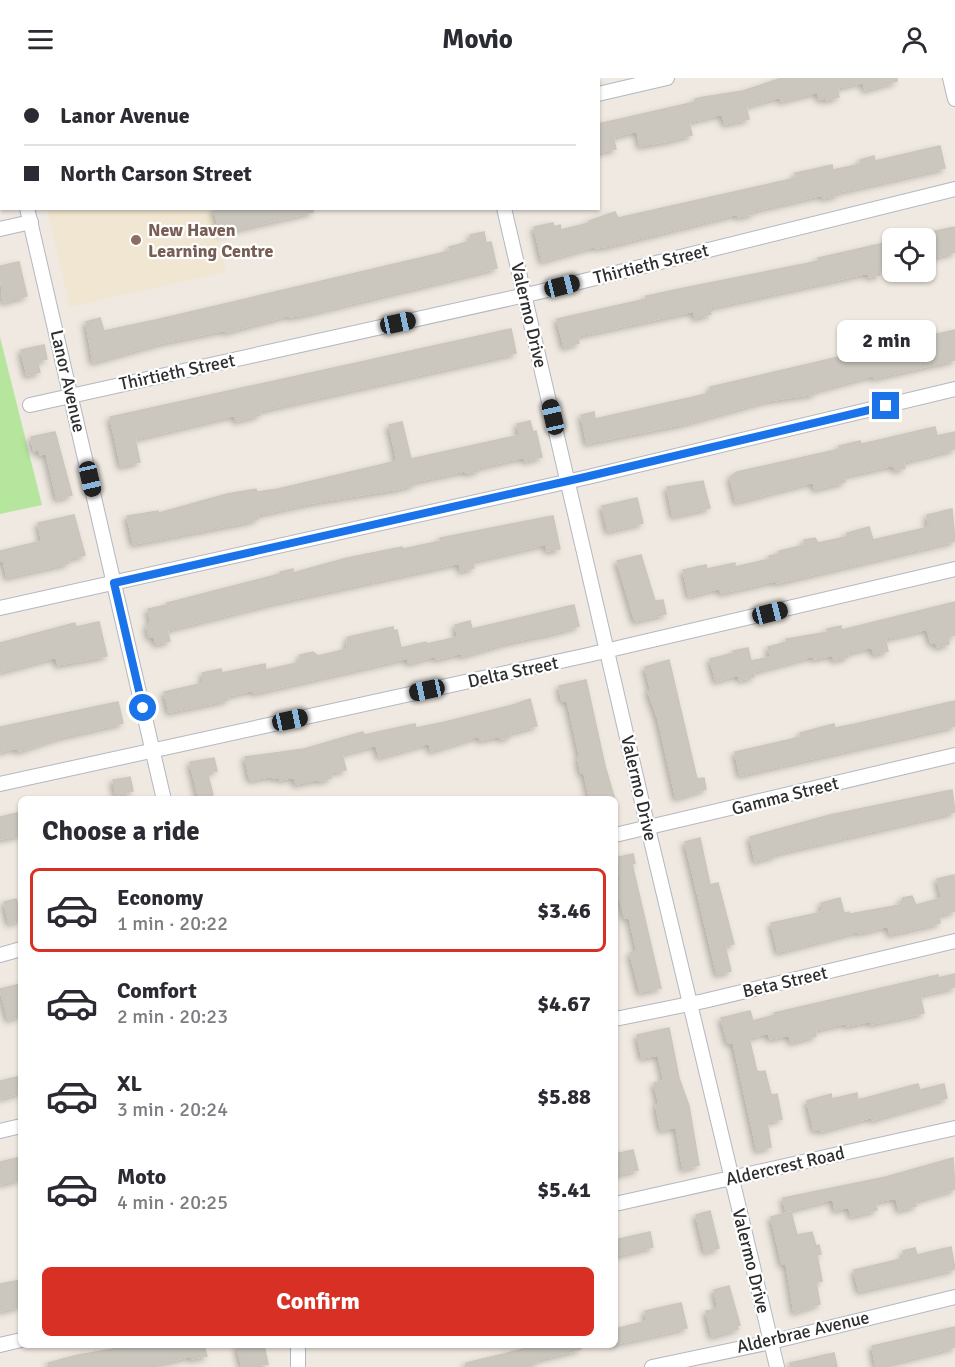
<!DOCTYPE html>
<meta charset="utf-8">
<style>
body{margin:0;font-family:Signika,sans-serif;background:#f7f7f7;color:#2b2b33;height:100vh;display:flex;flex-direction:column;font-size:22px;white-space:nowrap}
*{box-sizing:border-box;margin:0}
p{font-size:20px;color:#7c7c81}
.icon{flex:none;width:33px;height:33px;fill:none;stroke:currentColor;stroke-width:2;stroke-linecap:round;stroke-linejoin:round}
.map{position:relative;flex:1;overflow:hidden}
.drawer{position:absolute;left:18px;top:718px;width:600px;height:552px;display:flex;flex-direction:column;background:#fff;border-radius:9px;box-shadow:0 2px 4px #0004}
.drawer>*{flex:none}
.hud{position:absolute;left:0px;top:0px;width:600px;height:132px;box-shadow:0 2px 4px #0004;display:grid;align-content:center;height:132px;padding:0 24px;background:#fff}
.controls{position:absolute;left:882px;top:150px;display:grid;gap:12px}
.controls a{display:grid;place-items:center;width:54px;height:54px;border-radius:9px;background:#fff;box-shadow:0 2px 4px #0004;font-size:30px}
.end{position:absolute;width:27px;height:27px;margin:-14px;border:8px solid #1a73e8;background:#fff;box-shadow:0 0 0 3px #fff}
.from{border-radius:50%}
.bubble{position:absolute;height:42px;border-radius:9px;background:#fff;box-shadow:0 2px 4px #0004;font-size:20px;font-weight:700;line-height:42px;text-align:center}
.car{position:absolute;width:18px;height:36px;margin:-18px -9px;border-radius:8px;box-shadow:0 0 4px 2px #0007;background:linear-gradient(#222 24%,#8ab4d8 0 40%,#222 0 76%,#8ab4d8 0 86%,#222 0)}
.hud b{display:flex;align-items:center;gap:21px;height:57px;font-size:22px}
.hud b+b{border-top:2px solid #e1e1e2}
.hud i{width:15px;height:15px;background:#2b2b33}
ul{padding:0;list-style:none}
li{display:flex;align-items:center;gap:18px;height:84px;margin:0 12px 9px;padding:0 12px;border:3px solid transparent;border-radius:9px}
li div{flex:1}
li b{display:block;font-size:22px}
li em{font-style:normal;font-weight:700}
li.selected{border-color:#d93025}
li>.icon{width:54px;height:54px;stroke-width:1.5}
h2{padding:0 24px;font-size:27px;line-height:72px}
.primary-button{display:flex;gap:12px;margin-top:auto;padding:12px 24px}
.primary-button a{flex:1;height:69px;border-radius:9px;background:#d93025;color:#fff;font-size:24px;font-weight:700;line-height:69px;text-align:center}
header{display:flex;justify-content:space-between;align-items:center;height:78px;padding:0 24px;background:#fff;font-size:27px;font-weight:700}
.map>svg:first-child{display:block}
.education{fill:#f0e6d1}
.green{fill:#b6e59e}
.building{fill:#cbc7bf;stroke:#cbc5ba;stroke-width:1.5;filter:url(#shadow)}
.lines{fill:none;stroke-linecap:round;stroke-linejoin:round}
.street-casing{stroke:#b4b7c1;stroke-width:16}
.street{stroke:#fff;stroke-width:14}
.route{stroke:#1a73e8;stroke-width:8}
.education-dot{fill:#8d6e63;stroke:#fff;stroke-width:2}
.labels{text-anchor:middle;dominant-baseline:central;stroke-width:4.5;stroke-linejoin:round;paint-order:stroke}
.education-label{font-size:18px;font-weight:bold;fill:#785e54;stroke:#fff;text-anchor:start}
.street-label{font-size:18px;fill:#2e2e2e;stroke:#fff}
</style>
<header><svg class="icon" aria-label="menu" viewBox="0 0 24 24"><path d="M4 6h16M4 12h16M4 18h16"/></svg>Movio<svg class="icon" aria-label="person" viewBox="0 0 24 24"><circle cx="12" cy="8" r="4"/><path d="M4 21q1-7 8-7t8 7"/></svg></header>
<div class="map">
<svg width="955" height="1289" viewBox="0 0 955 1289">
<defs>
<filter id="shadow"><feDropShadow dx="-3" dy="3" stdDeviation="3" flood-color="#0004"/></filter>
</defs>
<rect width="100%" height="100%" fill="#efe9e1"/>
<path class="education" d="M47,131H211L226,194L70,229Z"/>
<path class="green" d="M0,259L42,427L0,436Z"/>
<g class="building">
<path d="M782,0H897V3L865,12L863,2V4L837,10L839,19L826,22V20L819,21L818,14L781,23L780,19L746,28L749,41L725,46L722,36L689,44L692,57L668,63L640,68L637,53L613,59L616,71L600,74L598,46L695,24V21L704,19L743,13Z"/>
<path d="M940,68L945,90L843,113L837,114L838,117L823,120L822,117L752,133L753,136L738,139L737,136L609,168L595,170V168L542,183L534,149L553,145L554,149L560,147L561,152L589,145V143L615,134L618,140L796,100L795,95L810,92L832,87L833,92L861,86L860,82L874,78L875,83Z"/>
<path d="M214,130H313V134L220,155Z"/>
<path d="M955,149V174L930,180L925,159L928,158L927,155Z"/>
<path d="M484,154L486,165L491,164L497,190L303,237L290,239V237L226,254L225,252L161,265L93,284L86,244L100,240L104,253L160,241L450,173L449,169L472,163L470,157Z"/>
<path d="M889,164L892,166V188L879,192L880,197L869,199L868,195L731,225L709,230L711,236L695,240L694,233L577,258L579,265L564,269L557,241L646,221V218L689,209L819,183L818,180Z"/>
<path d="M19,184L27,218L3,224L0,188Z"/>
<path d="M511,251L516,275L259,333L260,337L236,343L235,337L135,361L140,384L121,388L110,339Z"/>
<path d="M955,252V282L874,300V297L814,313L815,316L766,323L683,346L587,365L581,337L594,334L595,341L711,315L710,309Z"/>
<path d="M44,267L47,281L37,283L40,294L27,297L21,272Z"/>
<path d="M530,343L533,354L536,353L542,379L525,383L524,379L477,390L478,393L468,395L464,393L413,404L414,407L397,411L311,425L257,437L258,441L246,444L134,466L133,464L127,438L158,433L159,435L227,416L256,411L257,414L278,411L397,383L389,347L402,344L411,381L520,357L517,346Z"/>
<path d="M935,349L937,358L955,354V371L903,384L905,390L895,392L894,387L844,398L845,404L815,411L813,404L736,424L730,399L737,394L840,371L839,368L860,363L861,366L875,363Z"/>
<path d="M55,354L72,417L57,421L46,375L40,377L39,371L34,373L31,359Z"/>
<path d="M703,403L710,430L673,438L667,409Z"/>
<path d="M637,420L643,445L608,453L602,428Z"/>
<path d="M952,431L955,463L777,505L775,503L721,515L720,510L689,518L683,492L706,487L707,491L735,485V489L770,481L769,478L779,476V473L805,467L804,462L815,460L818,465L846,459L847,455L869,449L873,462L929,449L927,437Z"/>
<path d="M74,437L85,477L68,481L69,485L7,499L3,482L0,483V473L42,463L38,445Z"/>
<path d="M553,438L560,471L547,473L546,466L473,483L474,490L461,493L459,485L278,524L167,552L170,563L156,566L154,558L149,559L147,547L151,546L148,531L167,527V525L280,496V494L293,491V495L347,480L402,469L403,471L441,463L440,460Z"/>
<path d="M641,477L655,523L663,522L666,536L635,543L617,483Z"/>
<path d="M955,524V557L948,558L949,566L937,569L936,564L931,565L927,551L885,561L888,573L874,576L872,569L847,575L848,579L834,582L833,577L814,581L813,578L753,594L754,599L740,602L738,597L716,603L710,581L734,575L733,573L748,570L751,583L771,579L768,569L787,564L786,561L828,554L827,551L841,548L842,552Z"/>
<path d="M574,527L579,548L553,555L506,565L462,578V575L436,581L435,578L409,585L407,580L254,615L253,612L227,618L228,622L169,634L164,614L204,605L202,595L221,591L222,595L265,586L266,592L301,584L300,577L313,574L318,578L347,571L348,559L393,549L394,553L397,552L401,570L426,564L427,566L458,559L455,547L470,543L472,551Z"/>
<path d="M99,544L107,578L58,587L56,579L0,594V565L75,545L76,549Z"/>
<path d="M669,582L697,701L704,700L706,711L676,720L658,641L648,613H651L645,589Z"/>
<path d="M586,602L605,688L615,722H590L584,695H581L578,680L580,679L567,622L562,623L559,608Z"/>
<path d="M530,621L537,648L509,655L510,659L501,661L500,658L480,662L479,658L431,673L429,665L379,679L376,667L342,676L346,692L330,695L331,700L320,703V701L296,706L294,699L280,702L279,699L273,700V698L251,702L249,698L245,679L304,671L363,654L364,657L415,646L416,650L445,644L513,627Z"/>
<path d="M955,623V648L740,697L735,674L801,659L800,655L834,646L835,650L855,646Z"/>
<path d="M118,624L123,645L57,660L20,673L15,670L0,674V649Z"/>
<path d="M214,680L217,693H207L213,717L199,721L190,684Z"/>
<path d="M130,699L133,713L116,717L113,702Z"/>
<path d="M952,712L955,734L774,776L775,778L755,783L750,759L830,737Z"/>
<path d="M21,734V757L0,761V739Z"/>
<path d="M700,760L710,807L718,805L734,866L725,868L731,893L717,896L685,764Z"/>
<path d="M633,776L635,785L632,786L661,910L640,914L630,875L637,873L629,839L625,840L615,805L621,804L615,780Z"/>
<path d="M954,797L955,833L939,837L940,845L890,856L888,848L859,855V853L778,874L771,845L823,834L821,825L840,820L844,835L849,834L850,836L900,827L903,820L912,818L916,827L942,820L937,801Z"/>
<path d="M16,821L17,825L21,824V842L9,845L4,824Z"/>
<path d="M955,896V909L920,917L924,935L871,946V943L847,948L846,945L815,952L816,958L791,964L789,957L770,961L768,955L749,960L757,994L765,993L771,1017L777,1016L782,1041L767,1044L771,1069L757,1072L733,964L728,965L721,940L750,933L753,943L775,937L774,935L938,897V900Z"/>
<path d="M21,906V938L8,941L0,911Z"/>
<path d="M669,950L679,1000L689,1028L699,1087L683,1091L676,1049L661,1052L658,1039L656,1027L659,1026L654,1005L664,1003L658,977L642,980L637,957Z"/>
<path d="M21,998V1015L0,1020V1003Z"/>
<path d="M918,1006L920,1012L944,1006L947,1020L872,1042V1039L821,1053L820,1051L814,1052L807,1023L831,1016L832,1021L857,1015L858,1022Z"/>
<path d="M633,1072L638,1092L615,1097V1076Z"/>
<path d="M21,1079V1101L0,1106V1084Z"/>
<path d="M953,1080L955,1111L915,1123L916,1128L899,1132L896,1120L875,1124L877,1132L851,1138L849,1129L835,1132L833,1121L786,1133L783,1120L886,1099Z"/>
<path d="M710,1133L719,1170L705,1174L696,1137Z"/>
<path d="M791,1134L797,1157L812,1154L816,1168L819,1167L821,1176L817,1177L822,1203L816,1204L820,1226L794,1234L786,1185L782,1186L771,1139Z"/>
<path d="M650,1154L653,1169L615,1178V1162Z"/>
<path d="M951,1169L955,1191L859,1213L854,1192L905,1180L903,1173L915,1170L917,1177Z"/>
<path d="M21,1202V1228L0,1233V1206Z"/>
<path d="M729,1208L740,1247L737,1248L738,1251L712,1258L706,1233L718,1231L714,1212Z"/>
<path d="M681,1225L687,1250L615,1266V1251L647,1243L645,1233Z"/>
<path d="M955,1249V1269L876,1289L872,1268Z"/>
<path d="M131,1268H204L207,1278L192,1281L191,1278L145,1289H49L48,1285L78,1277Z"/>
<path d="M237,1268H264L268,1286L242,1289Z"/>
<path d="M527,1268H580L581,1271L540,1281L534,1284L535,1286L524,1289H466V1285L520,1272L527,1270Z"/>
<path d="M834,1275L837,1289H791L790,1285Z"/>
</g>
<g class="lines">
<defs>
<g id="street">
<path d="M192,0V2"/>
<path d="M339,0L340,2"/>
<path d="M474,0V2"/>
<path d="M950,0L955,21"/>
<path d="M0,16L2,22"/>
<path d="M598,16L667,0"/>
<path d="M27,130L164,722"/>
<path d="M504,130L648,750L777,1289"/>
<path d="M0,151L31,144"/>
<path d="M30,327L539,214L955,111"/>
<path d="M0,530L588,399L955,311"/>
<path d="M0,706L588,577L955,491"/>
<path d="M615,757L955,677"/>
<path d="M0,877L21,871"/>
<path d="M615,941L704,923L955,863"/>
<path d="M0,1053L21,1048"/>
<path d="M615,1126L955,1050"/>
<path d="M0,1267L21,1262"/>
<path d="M298,1268V1289"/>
<path d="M652,1289L771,1264L955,1219"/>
</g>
</defs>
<use href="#street" class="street-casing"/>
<use href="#street" class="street"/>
</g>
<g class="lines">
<path class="route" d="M143,630L114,505L581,400L886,328"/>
</g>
<circle class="education-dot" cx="136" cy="162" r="6"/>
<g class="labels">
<g class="education-label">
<text x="148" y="152">New Haven<tspan x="148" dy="21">Learning Centre</tspan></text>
</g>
<g class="street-label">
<text transform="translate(651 186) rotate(-14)">Thirtieth Street</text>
<text transform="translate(529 237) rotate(77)">Valermo Drive</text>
<text transform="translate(177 294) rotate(-12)">Thirtieth Street</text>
<text transform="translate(68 303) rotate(77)">Lanor Avenue</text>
<text transform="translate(513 594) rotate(-12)">Delta Street</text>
<text transform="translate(639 710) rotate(77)">Valermo Drive</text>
<text transform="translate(785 718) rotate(-14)">Gamma Street</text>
<text transform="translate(785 904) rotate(-13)">Beta Street</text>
<text transform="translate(785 1088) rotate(-13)">Aldercrest Road</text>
<text transform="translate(751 1183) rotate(76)">Valermo Drive</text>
<text transform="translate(803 1254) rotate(-13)">Alderbrae Avenue</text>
</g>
</g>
</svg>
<div class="controls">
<a><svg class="icon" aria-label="locate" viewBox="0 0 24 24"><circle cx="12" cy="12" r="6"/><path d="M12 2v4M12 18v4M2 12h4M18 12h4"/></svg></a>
</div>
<i class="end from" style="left:143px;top:630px"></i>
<i class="end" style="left:886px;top:328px"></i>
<div class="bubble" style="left:837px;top:242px;width:99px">2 min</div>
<i class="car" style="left:562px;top:208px;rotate:76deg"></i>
<i class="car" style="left:398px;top:245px;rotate:78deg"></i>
<i class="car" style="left:553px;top:339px;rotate:347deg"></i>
<i class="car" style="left:90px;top:401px;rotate:167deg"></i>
<i class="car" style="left:770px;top:535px;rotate:76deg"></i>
<i class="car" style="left:427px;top:612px;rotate:258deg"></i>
<i class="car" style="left:290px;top:642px;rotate:78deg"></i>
<div class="hud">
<b><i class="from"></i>Lanor Avenue</b>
<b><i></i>North Carson Street</b>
</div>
<section class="drawer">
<h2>Choose a ride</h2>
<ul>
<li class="selected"><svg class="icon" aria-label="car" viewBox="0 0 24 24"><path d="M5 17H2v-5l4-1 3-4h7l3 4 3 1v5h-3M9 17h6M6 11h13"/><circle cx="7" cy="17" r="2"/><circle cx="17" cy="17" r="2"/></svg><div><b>Economy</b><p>1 min · 20:22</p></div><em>$3.46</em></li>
<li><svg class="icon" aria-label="car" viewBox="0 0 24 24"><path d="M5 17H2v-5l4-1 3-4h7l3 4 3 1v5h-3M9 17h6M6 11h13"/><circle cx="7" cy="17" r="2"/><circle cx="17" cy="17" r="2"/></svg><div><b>Comfort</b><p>2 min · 20:23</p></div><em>$4.67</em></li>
<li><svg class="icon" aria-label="car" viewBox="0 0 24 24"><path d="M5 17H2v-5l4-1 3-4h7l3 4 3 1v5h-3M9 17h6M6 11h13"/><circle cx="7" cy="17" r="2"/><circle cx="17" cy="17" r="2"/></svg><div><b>XL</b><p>3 min · 20:24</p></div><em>$5.88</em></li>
<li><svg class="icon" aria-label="car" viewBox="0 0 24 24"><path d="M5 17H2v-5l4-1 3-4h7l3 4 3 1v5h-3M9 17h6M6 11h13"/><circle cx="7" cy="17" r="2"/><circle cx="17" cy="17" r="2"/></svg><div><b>Moto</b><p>4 min · 20:25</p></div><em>$5.41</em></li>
</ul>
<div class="primary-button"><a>Confirm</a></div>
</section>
</div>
